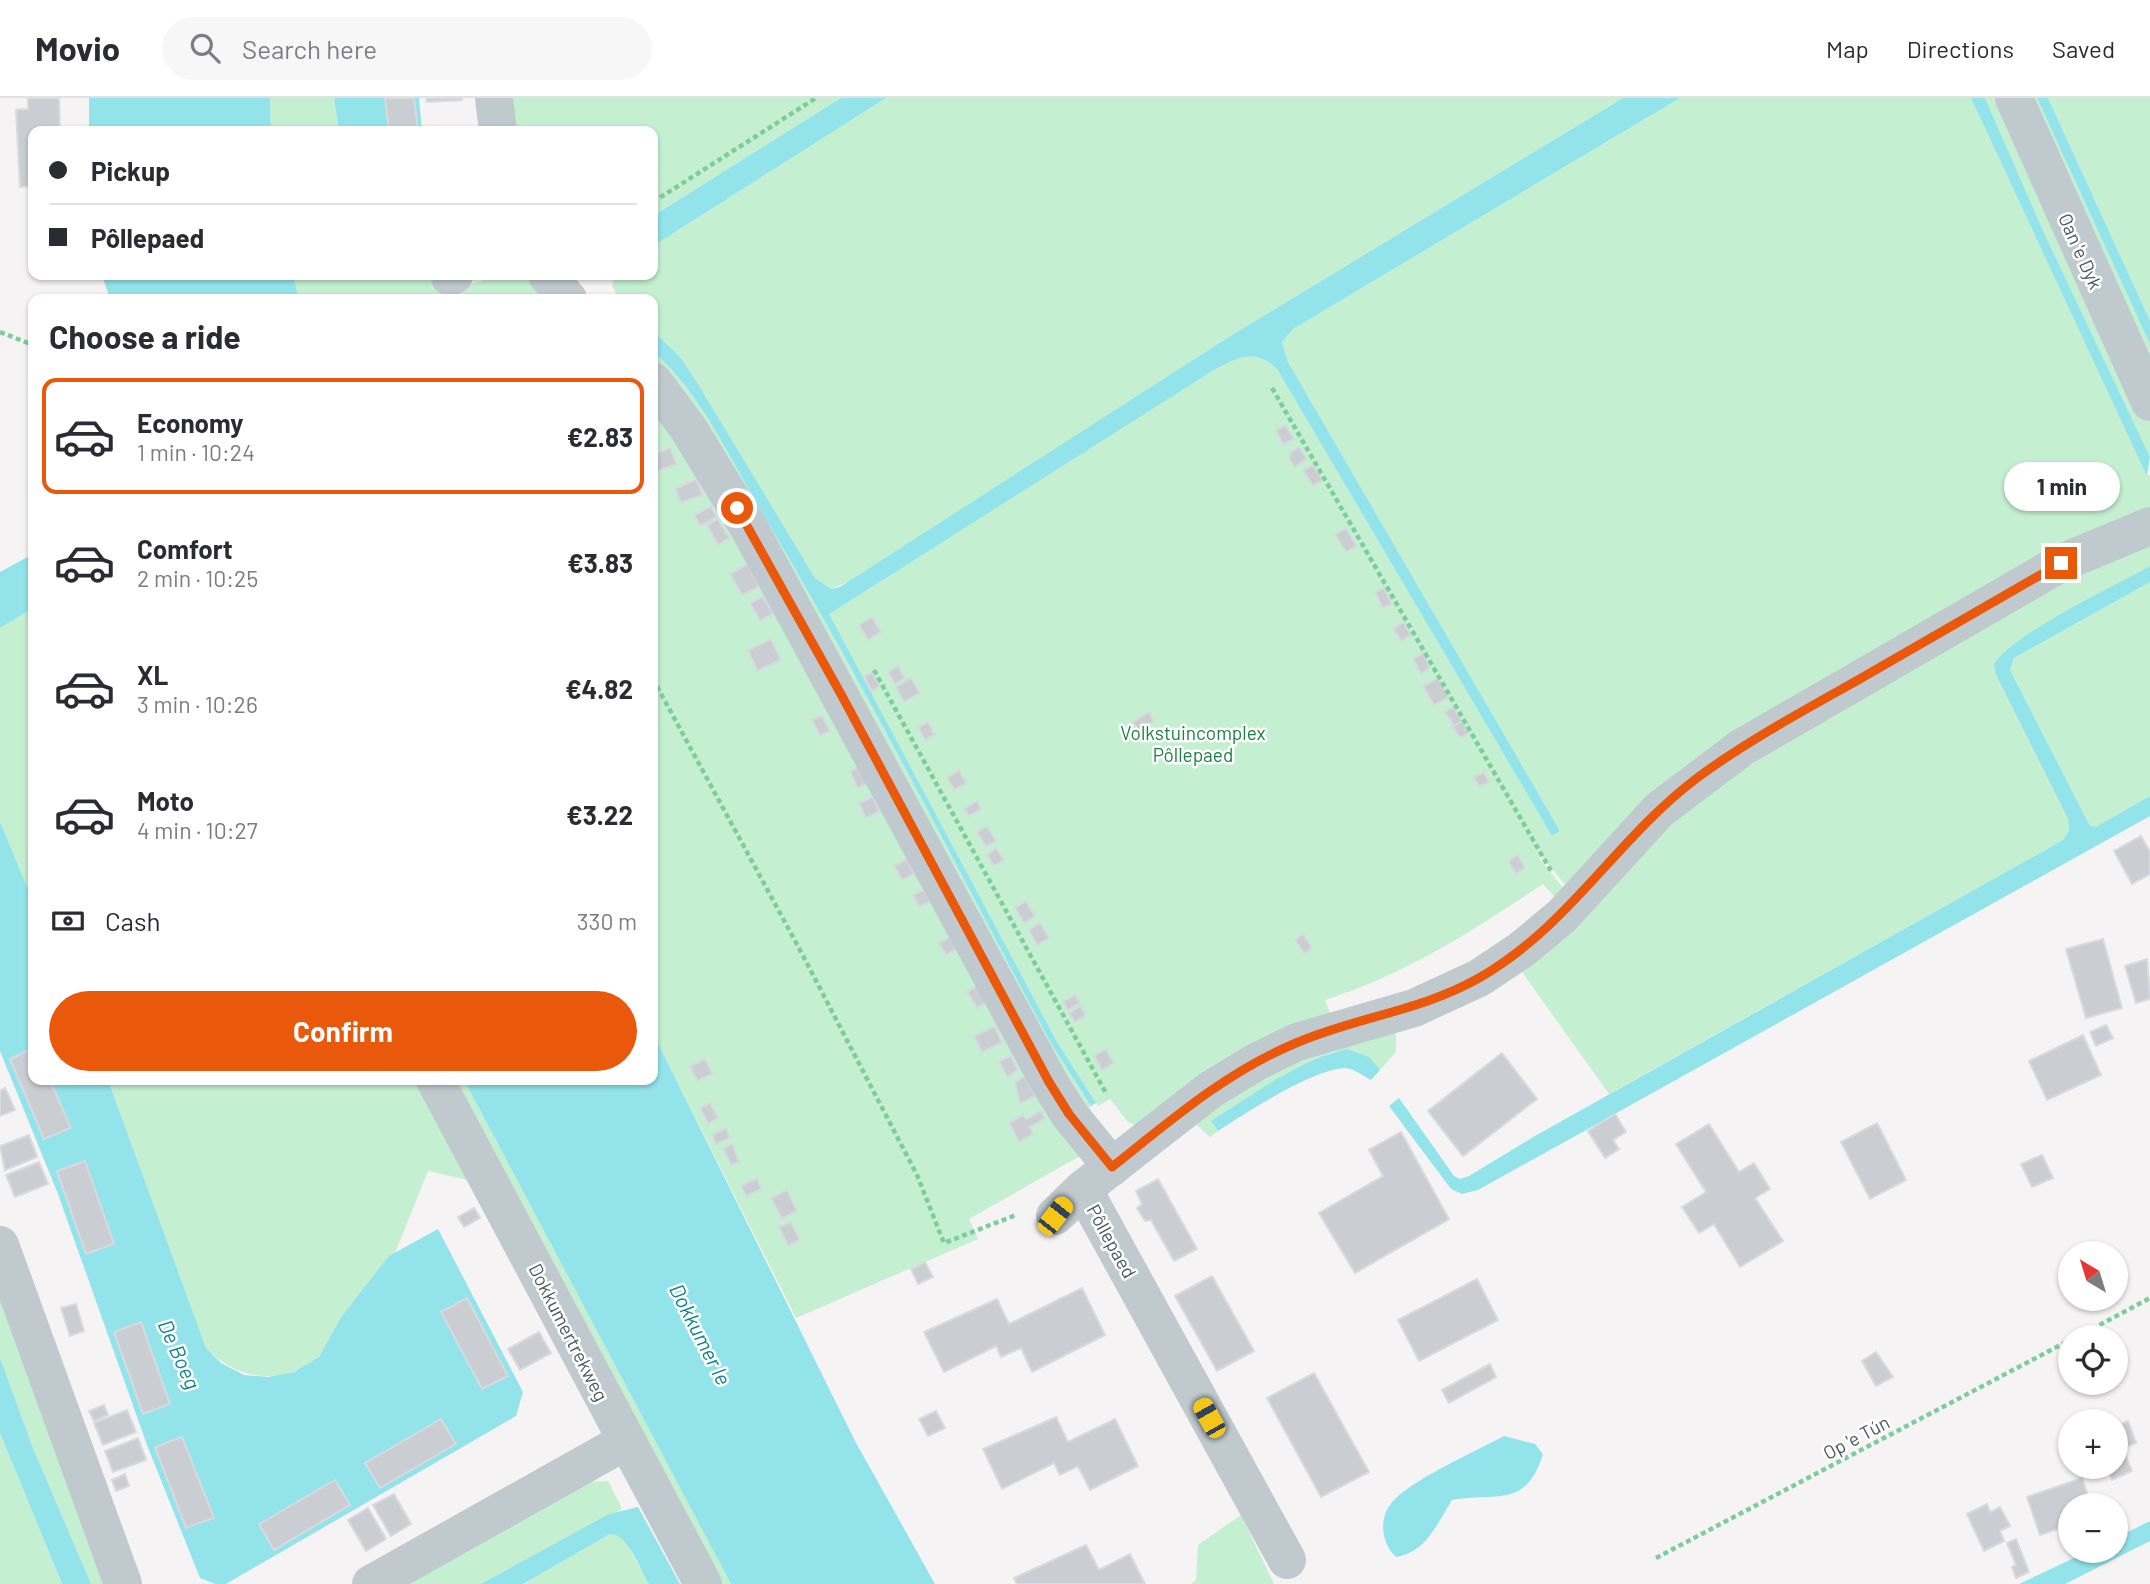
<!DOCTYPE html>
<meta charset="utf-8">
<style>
body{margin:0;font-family:Barlow,sans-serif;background:#f7f7f7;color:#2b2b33;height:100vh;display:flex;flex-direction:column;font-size:26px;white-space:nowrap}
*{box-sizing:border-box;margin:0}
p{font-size:23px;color:#7c7c81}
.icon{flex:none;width:38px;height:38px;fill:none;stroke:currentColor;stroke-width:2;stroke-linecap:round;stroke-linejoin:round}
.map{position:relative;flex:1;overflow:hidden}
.side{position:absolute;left:28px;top:196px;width:630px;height:791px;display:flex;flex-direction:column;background:#fff;border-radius:14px;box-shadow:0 2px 5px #0004}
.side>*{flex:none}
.banner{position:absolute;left:28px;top:28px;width:630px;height:154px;border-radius:14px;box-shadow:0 2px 5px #0004;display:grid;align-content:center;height:154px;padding:0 21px;background:#fff}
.needle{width:46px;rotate:322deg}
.tools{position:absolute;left:2058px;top:1143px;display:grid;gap:14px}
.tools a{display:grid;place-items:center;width:70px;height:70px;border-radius:50%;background:#fff;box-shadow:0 2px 5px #0004;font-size:35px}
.end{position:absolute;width:32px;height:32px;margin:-16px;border:9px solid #ea580c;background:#fff;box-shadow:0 0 0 4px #fff}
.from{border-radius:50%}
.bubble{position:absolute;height:49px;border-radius:24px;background:#fff;box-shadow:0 2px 5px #0004;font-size:23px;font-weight:700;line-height:49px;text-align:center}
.car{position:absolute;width:21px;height:42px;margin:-21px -10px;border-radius:9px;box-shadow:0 0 5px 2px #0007;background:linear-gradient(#f5c518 24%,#345 0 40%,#f5c518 0 76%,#345 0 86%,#f5c518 0)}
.banner b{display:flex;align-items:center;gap:24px;height:66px;font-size:26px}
.banner b+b{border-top:2px solid #e1e1e2}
.banner i{width:18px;height:18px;background:#2b2b33}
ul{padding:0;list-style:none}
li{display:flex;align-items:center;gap:21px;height:116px;margin:0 14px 10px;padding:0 7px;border:4px solid transparent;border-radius:14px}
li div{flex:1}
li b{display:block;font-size:26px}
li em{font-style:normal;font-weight:700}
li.active{border-color:#ea580c}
li>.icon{width:63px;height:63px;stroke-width:1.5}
h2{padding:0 21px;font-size:32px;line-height:84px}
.pay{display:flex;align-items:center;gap:18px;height:77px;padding:0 21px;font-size:26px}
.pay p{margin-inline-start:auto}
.action{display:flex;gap:14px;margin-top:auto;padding:14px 21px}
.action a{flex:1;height:80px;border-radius:42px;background:#ea580c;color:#fff;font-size:28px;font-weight:700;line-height:80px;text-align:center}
header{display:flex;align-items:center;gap:42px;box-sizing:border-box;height:98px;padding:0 35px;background:#fff;border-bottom:2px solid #e1e1e2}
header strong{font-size:33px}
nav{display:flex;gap:38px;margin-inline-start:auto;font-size:24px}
.search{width:490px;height:63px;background:#f7f7f7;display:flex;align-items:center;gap:18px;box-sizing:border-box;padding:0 24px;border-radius:38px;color:#7c7c81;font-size:26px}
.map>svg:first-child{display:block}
.green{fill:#c4efd0}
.water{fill:#93e3eb}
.building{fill:#caced2;stroke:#d7dade;stroke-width:2}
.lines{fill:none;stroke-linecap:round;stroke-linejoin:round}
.path{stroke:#7dcd9c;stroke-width:4.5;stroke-dasharray:5 3.5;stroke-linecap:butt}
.minor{stroke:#bfc9ce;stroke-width:38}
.route{stroke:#ea580c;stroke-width:9}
.labels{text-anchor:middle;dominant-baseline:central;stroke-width:5;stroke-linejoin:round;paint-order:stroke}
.street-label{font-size:19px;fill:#4b5860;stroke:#fff}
.park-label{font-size:19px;fill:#1b8242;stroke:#fff}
.water-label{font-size:21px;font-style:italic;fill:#11838e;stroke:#fff}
</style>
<header>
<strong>Movio</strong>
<div class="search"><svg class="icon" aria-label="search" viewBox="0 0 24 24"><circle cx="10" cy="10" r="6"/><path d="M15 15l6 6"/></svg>Search here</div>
<nav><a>Map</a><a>Directions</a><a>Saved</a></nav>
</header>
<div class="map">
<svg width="2150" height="1486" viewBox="0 0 2150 1486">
<rect width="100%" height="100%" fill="#f5f3f3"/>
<g class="green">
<path d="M270,0H334L339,33H271Z"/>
<path d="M509,0H841L653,118V33H513Z"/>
<path d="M886,0H1623L1232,237L856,481L831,491L815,480L680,259L653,233V201H618L612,187L615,177H653V148Z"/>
<path d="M1680,0H1971L2147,377H2150V409L1787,611L1570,793L1541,757L1539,760L1568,796L1560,805L1543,786C1469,835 1410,874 1325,902L1333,923L1143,1030L1128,1024L1110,1001L1098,1008L1057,944L828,516L1214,272C1238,259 1255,250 1277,271L1552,738L1560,733L1288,264L1282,244L1293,231Z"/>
<path d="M1985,0H2004L2150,323V359L2045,137Z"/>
<path d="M2027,0H2037L2150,246V275Z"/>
<path d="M2048,0H2150V223Z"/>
<path d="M293,177H438L443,194L503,177H537L552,201H299Z"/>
<path d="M653,253C702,296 732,365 765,420C868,592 957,771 1052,947L1091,1008L1081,1015L653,271Z"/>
<path d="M653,296L1080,1058L969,1121L978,1141L796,1220L653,935Z"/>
<path d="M2150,444V468L2031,535L1994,566L1995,575L2068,721L2069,733L2063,742L1609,996L1517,867L1666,718L2065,475Z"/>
<path d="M2150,484V698L2096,730L2090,728L2010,572L2014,560Z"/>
<path d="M33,510V803L0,724V530Z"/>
<path d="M1396,934V954L1380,972C1366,956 1353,949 1332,954L1211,1023L1218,1033L1210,1039L1189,1020L1258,975Z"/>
<path d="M108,982H424L481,1085L428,1073L395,1155L389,1158C371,1183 353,1209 336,1234C330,1242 325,1254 317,1260C281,1289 235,1281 206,1250Z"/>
<path d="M445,982H464L731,1486H714Z"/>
<path d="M0,1196L107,1486H91L33,1350L0,1260Z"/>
<path d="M0,1335L58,1477L62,1486H0Z"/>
<path d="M608,1383L622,1411L481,1486H406L586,1384Z"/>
<path d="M1241,1417L1274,1486H1191L1196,1482L1198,1447Z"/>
<path d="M617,1435L624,1441L649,1486H523L610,1436Z"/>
</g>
<g class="water">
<path d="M89,0H270L271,33H89Z"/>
<path d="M334,0H419L422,33H339Z"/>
<path d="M841,0H886L653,148V118Z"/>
<path d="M1623,0H1680L1293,231L1282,244L1288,264L1560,733L1552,738L1277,271C1255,250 1238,259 1214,272L829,516L1057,944L1096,1005L1091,1008L1052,947C957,771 868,592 765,420C732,365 702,296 653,253V233L680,259L696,283L815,480L831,491L840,489L1232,237Z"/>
<path d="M1971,0H1985L2045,137L2150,359L2147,378Z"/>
<path d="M2037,0H2048L2150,223V246Z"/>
<path d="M102,177H293L299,201H110Z"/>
<path d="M33,456V510L0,530V474Z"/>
<path d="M2150,468V484L2014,560L2010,572L2090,728L2096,729L2150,698V718L1478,1092L1462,1096L1451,1091L1389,1008L1399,1000L1454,1078L1460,1081L1469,1078L1535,1038L2063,742L2069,733L2068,721L1995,575L1994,566C2012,536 2115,488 2150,468Z"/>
<path d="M0,724L33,803V982H108L206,1250L221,1265L244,1277L268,1279L294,1274L319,1259L342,1218L389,1158L438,1131L523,1294L516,1318L226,1486H215L200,1480L147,1347L58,1096L0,953Z"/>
<path d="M653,935L855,1343L935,1486H731L464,982H653Z"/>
<path d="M1347,951L1369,959L1380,972L1371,982C1363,978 1355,971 1346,970C1315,970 1245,1015 1218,1033L1211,1023C1253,997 1298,962 1347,951Z"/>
<path d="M0,1260L33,1350L91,1486H62L0,1335Z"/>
<path d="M1504,1338L1535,1346L1543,1356C1526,1411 1497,1394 1452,1402C1437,1425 1427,1454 1396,1459C1380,1444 1378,1417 1395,1401C1416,1380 1476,1353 1504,1338Z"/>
<path d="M638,1409L680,1486H649C640,1472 628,1435 610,1436L523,1486H481L609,1416Z"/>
<path d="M2150,1423V1443L2065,1486H2019L2089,1453L2116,1452V1440Z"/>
</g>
<g class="building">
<path d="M28,0H59L60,33H33V88L20,89L16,12L28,11Z"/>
<path d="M385,0H414L418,33H389Z"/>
<path d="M426,0H462V2L427,4Z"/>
<path d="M1286,327L1294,341L1283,347L1276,332Z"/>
<path d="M1299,349L1307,361L1295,369L1289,361L1290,355Z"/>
<path d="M670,350L677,366L655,374L653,357Z"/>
<path d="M1313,367L1323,382L1313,388L1303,372Z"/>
<path d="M696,381L703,397L681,405L675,391Z"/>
<path d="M711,408L717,419L700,428L694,417Z"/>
<path d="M718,421L729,440L718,447L707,427Z"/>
<path d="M1346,430L1357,448L1346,454L1335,437Z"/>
<path d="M748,466L759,489L742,497L730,476Z"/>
<path d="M1384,490L1392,506L1383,510L1375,495Z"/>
<path d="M763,498L773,516L760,523L750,505Z"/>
<path d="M872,519L881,534L868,542L859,527Z"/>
<path d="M1404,524L1411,537L1401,543L1393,530Z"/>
<path d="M771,541L781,562L757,573L748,552Z"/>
<path d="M1423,555L1430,570L1421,576L1413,561Z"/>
<path d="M898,568L905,580L895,586L888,574Z"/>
<path d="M872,574L880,588L872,593L864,579Z"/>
<path d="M911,580L920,595L904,604L896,589Z"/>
<path d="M1438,580L1449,599L1434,607L1423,588Z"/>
<path d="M1453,609L1462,623L1454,628L1445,614Z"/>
<path d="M1149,614L1154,623L1138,633L1133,624Z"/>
<path d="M822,617L830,633L820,638L812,622Z"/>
<path d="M1462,623L1469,635L1460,640L1453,629Z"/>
<path d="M928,624L935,637L925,642L918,629Z"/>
<path d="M860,668L868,686L857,690L850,673Z"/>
<path d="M959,672L966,685L954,692L947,680Z"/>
<path d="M1484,674L1489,684L1479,689L1474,679Z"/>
<path d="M873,699L880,713L866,720L859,705Z"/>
<path d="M977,703L981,711L969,718L964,711Z"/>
<path d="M987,728L996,743L986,749L977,734Z"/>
<path d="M2141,738L2150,754V776L2132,786L2114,753Z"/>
<path d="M996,750L1004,762L994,768L987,757Z"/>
<path d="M1518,757L1525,770L1516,776L1508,763Z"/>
<path d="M907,761L914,776L902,782L894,768Z"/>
<path d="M924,792L930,804L919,809L913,797Z"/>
<path d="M1026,803L1035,818L1024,825L1015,810Z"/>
<path d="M1040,825L1049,840L1037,847L1029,832Z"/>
<path d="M1303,836L1312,850L1304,855L1295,842Z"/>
<path d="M950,839L956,851L946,857L939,845Z"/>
<path d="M2103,841L2122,910L2086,920L2066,851Z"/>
<path d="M2147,861L2150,901L2136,905L2125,868Z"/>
<path d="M978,887L988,903L977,910L967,894Z"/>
<path d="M1075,897L1080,905L1068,912L1063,904Z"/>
<path d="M1081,908L1086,917L1075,924L1069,915Z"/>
<path d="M2106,927L2113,940L2096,948L2090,934Z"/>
<path d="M995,928L1002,945L982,954L974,938Z"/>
<path d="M2083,937L2101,977L2047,1002L2029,963Z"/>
<path d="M33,950V982H50L71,1030L44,1041L10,961Z"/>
<path d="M1106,951L1114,965L1102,972L1094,958Z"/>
<path d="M1502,955L1537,1001L1463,1058L1428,1013Z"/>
<path d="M1011,958L1018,972L1007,979L999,963Z"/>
<path d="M705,961L713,976L697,983L690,968Z"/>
<path d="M1025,978L1035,998L1020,1006L1015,984Z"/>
<path d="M5,990L15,1012L0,1018V993Z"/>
<path d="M710,1005L718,1020L708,1026L700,1010Z"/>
<path d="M1041,1013L1045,1021L1030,1029L1033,1036L1019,1044L1009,1025L1023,1017L1026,1021Z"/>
<path d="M1615,1016L1626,1034L1613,1042L1619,1051L1605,1060L1588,1033Z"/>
<path d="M1877,1025L1906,1082L1870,1101L1841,1044Z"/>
<path d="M1709,1026L1739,1074L1754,1065L1770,1091L1755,1100L1783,1143L1740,1169L1714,1126L1699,1135L1682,1109L1706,1094L1676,1046Z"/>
<path d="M726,1030L730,1040L716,1046L712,1037Z"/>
<path d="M1401,1034L1449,1121L1355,1175L1319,1115L1383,1078L1369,1052Z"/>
<path d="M29,1037L37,1059L5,1072L0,1048Z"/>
<path d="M732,1046L739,1064L731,1067L723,1050Z"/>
<path d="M2042,1057L2053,1080L2032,1089L2021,1066Z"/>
<path d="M85,1063L114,1146L86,1156L57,1073Z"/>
<path d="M39,1064L48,1086L15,1099L6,1077Z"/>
<path d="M757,1080L762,1091L746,1098L741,1088Z"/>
<path d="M1158,1081L1197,1151L1174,1163L1151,1122L1145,1123L1137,1110L1142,1106L1136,1093Z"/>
<path d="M787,1092L797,1113L782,1121L771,1100Z"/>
<path d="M474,1110L480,1120L464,1129L458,1119Z"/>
<path d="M791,1124L800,1142L788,1148L779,1129Z"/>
<path d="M925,1164L933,1179L918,1186L911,1171Z"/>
<path d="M1212,1178L1254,1253L1217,1273L1175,1198Z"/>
<path d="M1477,1181L1498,1222L1419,1263L1398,1222Z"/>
<path d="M1082,1190L1105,1237L1032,1274L1021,1250L1001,1259L996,1248L944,1274L924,1234L997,1201L1009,1226Z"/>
<path d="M467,1200L508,1278L482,1291L441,1214Z"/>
<path d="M76,1206L84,1233L70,1238L61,1210Z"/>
<path d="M141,1224L170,1306L143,1316L114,1234Z"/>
<path d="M539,1234L551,1255L520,1272L508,1251Z"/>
<path d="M1876,1254L1893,1279L1876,1288L1862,1263Z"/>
<path d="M1490,1266L1496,1279L1449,1305L1442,1292Z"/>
<path d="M1314,1275L1369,1374L1321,1399L1267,1300Z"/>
<path d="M104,1307L108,1317L94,1323L89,1313Z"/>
<path d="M127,1312L136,1334L103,1347L94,1325Z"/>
<path d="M936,1313L945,1330L928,1338L919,1321Z"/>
<path d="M1056,1319L1068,1344L1115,1321L1138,1368L1090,1392L1078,1368L1060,1377L1054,1365L1002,1391L983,1351Z"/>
<path d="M441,1321L456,1346L380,1390L365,1365Z"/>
<path d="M2128,1323L2136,1345L2116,1353V1328Z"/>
<path d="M182,1339L214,1420L186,1430L155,1349Z"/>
<path d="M138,1340L146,1362L113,1374L105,1353Z"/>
<path d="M2123,1352L2132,1373L2112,1382L2107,1368H2116V1356Z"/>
<path d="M125,1376L129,1388L116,1393L112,1382Z"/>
<path d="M2082,1380L2091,1407H2070V1427L2040,1437L2027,1399Z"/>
<path d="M335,1382L350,1407L274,1452L259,1426Z"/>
<path d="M394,1396L411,1426L391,1438L373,1407Z"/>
<path d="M1987,1406L1990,1414L2000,1409L2010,1428L2000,1433L2004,1443L1984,1453L1967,1416Z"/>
<path d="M368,1410L386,1441L366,1453L348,1422Z"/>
<path d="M2016,1441L2029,1474L2016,1480L2012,1469L2016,1467L2007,1445Z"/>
<path d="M1086,1447L1099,1472L1130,1456L1145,1486H1017L1014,1480Z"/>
</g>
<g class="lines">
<g class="path">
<path d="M653,104L816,0"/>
<path d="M0,234L33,247"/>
<path d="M1272,290L1551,773"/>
<path d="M874,572L1107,997"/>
<path d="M653,581L799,850L917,1077L944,1145L1016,1117"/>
<path d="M2077,1239L2150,1200"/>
<path d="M1656,1460L2070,1242"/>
</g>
<g class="minor">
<path d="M494,0L498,33"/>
<path d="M2014,0L2150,304"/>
<path d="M547,177L568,201"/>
<path d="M450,179L454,177"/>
<path d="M653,283L688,330L749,430L1049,984L1069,1016L1112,1069"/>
<path d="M435,982L703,1486"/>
<path d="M1055,1118L1083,1091"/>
<path d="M0,1147L123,1486"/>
<path d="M1287,1462L1083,1091L1210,992L1256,964L1297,944L1414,910L1479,880L1521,852L1562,818L1659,712L1741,650L2061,465L2150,428"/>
<path d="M371,1486L626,1343"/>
</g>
</g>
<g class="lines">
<path class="route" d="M737,410L842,598L1049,984L1069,1016L1112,1069C1170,1023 1226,974 1296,945C1356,919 1421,913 1479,880C1571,827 1615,742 1697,680C1747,643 1803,613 1858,582C1926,543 1993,504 2061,465"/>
</g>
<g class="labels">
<g class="street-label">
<text transform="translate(2081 153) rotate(66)">Oan 'e Dyk</text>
<text transform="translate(1112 1143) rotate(61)">Pôllepaed</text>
<text transform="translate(569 1234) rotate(63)">Dokkumertrekweg</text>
<text transform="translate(1856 1339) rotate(-28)">Op 'e Tún</text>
</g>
<g class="park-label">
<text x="1193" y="634">Volkstuincomplex<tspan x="1193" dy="22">Pôllepaed</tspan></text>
</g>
<g class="water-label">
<text transform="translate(701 1236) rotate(63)">Dokkumer Ie</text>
<text transform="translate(180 1256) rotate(66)">De Boeg</text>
</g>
</g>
</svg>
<div class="tools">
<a><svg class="needle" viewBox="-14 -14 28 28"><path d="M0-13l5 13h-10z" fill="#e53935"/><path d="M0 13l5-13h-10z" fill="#7c7c81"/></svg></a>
<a><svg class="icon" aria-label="locate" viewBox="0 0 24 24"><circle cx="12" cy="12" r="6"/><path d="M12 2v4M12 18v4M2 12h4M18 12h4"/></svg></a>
<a>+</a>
<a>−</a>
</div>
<i class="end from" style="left:737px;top:410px"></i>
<i class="end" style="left:2061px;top:465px"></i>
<div class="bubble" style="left:2004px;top:364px;width:116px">1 min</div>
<i class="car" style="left:1055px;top:1118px;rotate:38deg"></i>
<i class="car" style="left:1209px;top:1320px;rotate:331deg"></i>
<div class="banner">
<b><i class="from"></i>Pickup</b>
<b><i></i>Pôllepaed</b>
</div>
<section class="side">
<h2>Choose a ride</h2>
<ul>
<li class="active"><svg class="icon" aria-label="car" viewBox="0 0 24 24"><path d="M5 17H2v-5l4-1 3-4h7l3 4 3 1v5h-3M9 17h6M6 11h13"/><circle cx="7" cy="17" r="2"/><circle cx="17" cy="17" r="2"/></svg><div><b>Economy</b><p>1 min · 10:24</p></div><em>€2.83</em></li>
<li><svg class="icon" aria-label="car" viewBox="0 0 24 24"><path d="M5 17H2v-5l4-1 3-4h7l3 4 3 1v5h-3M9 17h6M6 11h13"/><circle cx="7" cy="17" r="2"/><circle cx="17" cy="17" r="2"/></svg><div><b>Comfort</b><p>2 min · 10:25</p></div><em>€3.83</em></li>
<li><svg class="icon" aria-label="car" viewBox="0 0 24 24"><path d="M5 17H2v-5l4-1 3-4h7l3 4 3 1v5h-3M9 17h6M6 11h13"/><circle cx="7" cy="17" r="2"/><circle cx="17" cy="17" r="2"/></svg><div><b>XL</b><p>3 min · 10:26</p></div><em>€4.82</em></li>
<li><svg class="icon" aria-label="car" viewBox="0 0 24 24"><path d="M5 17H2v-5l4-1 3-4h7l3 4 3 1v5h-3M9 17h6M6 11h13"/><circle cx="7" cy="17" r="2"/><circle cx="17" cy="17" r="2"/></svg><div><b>Moto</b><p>4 min · 10:27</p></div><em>€3.22</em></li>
</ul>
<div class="pay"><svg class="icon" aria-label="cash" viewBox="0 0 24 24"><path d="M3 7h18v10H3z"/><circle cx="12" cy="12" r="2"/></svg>Cash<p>330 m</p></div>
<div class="action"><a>Confirm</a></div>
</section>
</div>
